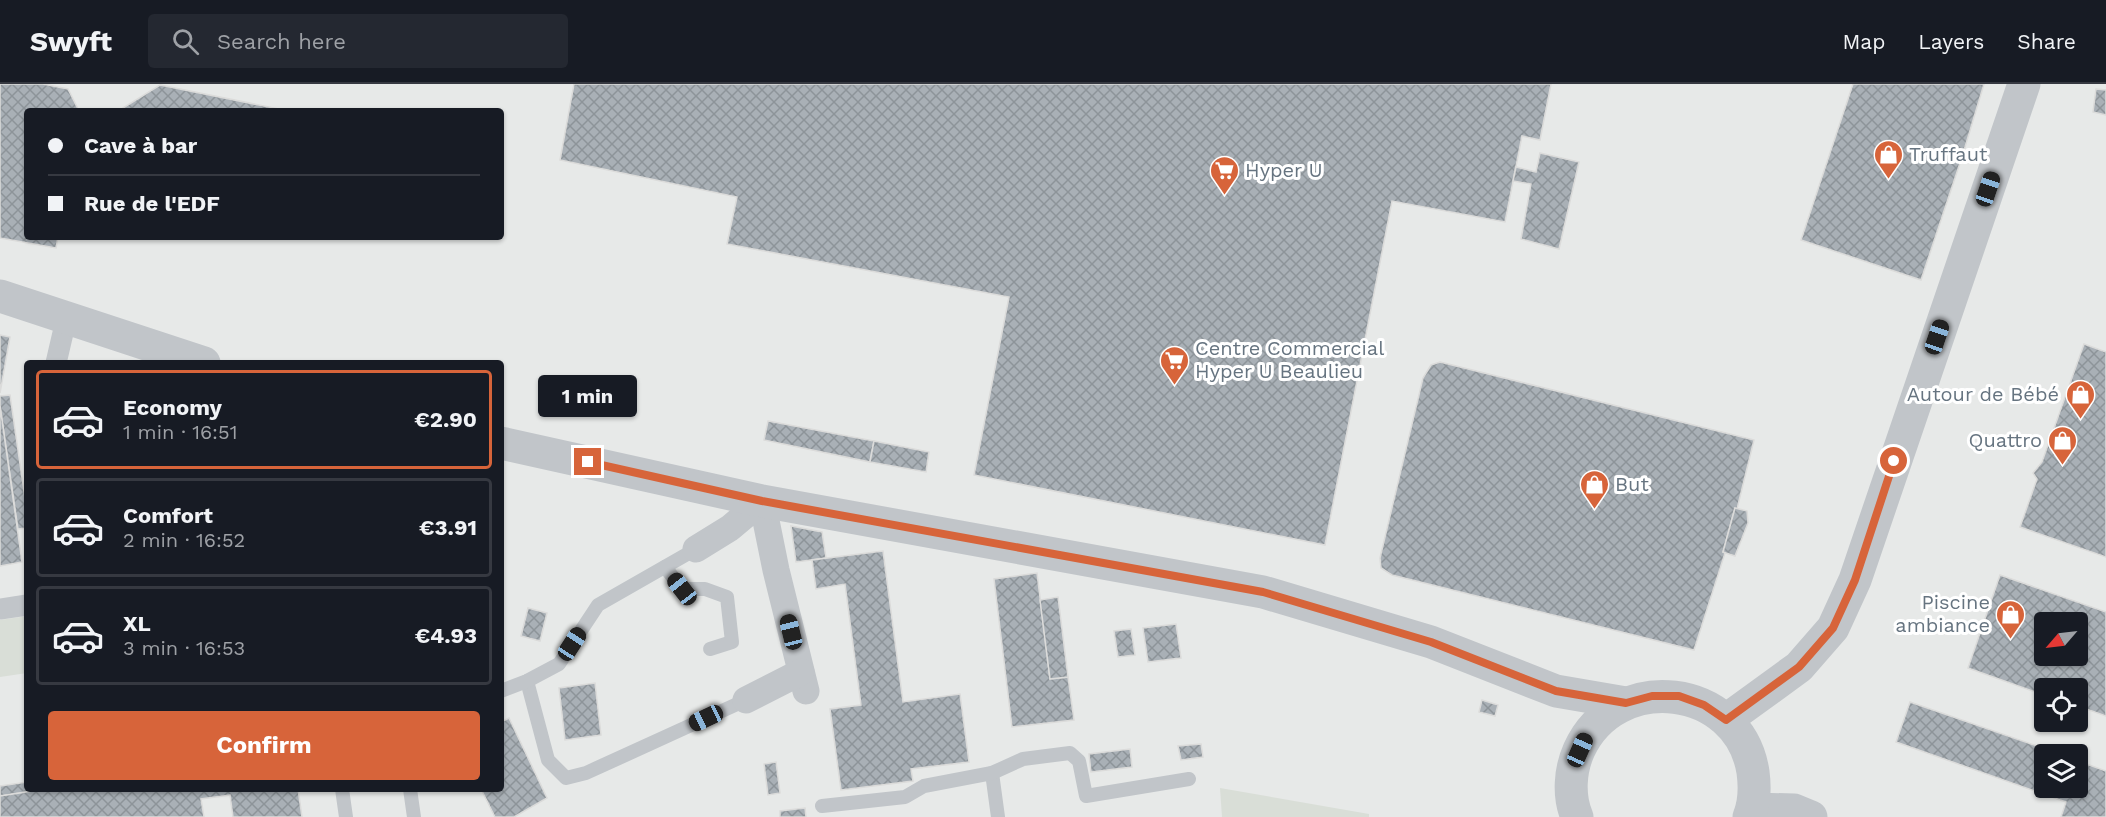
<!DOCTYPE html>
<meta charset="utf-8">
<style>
body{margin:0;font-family:"Work Sans",sans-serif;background:#242831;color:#f1f3f6;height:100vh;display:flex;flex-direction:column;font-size:22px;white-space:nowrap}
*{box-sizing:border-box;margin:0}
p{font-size:20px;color:#9ea1a6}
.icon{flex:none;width:33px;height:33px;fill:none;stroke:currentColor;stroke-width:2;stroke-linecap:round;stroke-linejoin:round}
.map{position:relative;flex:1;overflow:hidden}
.panel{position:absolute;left:24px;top:276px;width:480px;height:432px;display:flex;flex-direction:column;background:#171b24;border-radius:6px;box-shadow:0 2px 4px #0004}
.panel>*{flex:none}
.hud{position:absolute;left:24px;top:24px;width:480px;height:132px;border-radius:6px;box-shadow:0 2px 4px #0004;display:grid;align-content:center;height:132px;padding:0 24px;background:#171b24}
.needle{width:39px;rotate:242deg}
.buttons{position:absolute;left:2034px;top:528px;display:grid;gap:12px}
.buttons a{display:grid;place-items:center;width:54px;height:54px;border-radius:6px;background:#171b24;box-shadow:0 2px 4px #0004;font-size:30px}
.end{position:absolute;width:27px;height:27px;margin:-14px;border:8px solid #d7643a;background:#fff;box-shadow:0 0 0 3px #fff}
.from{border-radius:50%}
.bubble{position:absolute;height:42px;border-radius:6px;background:#171b24;box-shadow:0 2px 4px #0004;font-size:20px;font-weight:700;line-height:42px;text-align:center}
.car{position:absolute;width:18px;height:36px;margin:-18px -9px;border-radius:8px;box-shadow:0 0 4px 2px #0007;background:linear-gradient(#222 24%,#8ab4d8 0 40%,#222 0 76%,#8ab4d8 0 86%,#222 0)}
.hud b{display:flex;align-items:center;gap:21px;height:57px;font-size:22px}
.hud b+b{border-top:2px solid #363941}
.hud i{width:15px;height:15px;background:#f1f3f6}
ul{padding:10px 0 0;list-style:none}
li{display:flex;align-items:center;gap:18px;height:99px;margin:0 12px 9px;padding:0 12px;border:3px solid #363941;border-radius:6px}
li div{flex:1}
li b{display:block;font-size:22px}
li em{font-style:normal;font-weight:700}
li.active{border-color:#d7643a}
li>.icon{width:54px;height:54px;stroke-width:1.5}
.primary-button{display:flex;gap:12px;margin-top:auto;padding:12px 24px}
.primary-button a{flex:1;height:69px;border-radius:6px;background:#d7643a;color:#fff;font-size:24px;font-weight:700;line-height:69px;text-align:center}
header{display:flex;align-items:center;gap:36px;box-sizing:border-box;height:84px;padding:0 30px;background:#171b24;border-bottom:2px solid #363941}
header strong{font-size:28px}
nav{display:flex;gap:33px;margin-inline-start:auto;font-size:21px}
.search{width:420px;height:54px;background:#242831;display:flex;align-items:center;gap:15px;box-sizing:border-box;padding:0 21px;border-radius:6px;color:#9ea1a6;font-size:22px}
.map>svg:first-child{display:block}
.built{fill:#e7e9e8;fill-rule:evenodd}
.green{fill:#d9ded7}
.building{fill:url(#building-cross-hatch);stroke:#dbdbda;stroke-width:1.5;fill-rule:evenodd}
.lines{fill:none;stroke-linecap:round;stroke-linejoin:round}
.service{stroke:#c1c5c9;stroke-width:14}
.pedestrian{stroke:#c1c5c9;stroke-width:21}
.minor{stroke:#c1c5c9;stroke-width:27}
.tertiary{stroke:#c1c5c9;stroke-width:33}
.route{stroke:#d7643a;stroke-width:8}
.labels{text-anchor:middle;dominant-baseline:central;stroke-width:6;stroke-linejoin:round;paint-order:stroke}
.poi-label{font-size:20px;fill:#667480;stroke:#fff;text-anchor:start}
</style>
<header>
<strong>Swyft</strong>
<div class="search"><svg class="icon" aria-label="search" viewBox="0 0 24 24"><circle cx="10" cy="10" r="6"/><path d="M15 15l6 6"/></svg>Search here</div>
<nav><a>Map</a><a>Layers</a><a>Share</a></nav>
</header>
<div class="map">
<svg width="2106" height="733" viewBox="0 0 2106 733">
<defs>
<pattern id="building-cross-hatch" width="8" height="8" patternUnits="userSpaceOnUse" patternTransform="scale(1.5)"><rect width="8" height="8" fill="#a9b0b6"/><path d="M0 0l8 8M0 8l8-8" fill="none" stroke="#8d9499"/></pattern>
</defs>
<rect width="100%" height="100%" fill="#f9faf8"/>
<path class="built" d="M0,0H2106V733H0ZM27,27H501V153H27ZM27,279H501V705H27ZM2044,538H2078V572H2044ZM2044,604H2078V638H2044ZM2044,670H2078V704H2044Z"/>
<g class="green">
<path d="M27,532V589L0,593V536Z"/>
<path d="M1220,704L1369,730V733H1222Z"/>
</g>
<g class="building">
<path d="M0,0H43L68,5L79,27H27V153H58L56,164L0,154Z"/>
<path d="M574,0H1551L1540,56L1522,52L1505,138L1392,117L1325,461L974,391L1009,213L727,160L737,113L560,76Z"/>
<path d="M1853,0H1984L1962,73L1921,196L1801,156Z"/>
<path d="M160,1L279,25V27H118Z"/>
<path d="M2096,5L2106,6V31L2093,28Z"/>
<path d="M1540,69L1579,78L1559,165L1521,155L1531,100L1513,97L1516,83L1536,88Z"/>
<path d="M0,251L10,253L0,309Z"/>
<path d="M2084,260L2106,268V473L2020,443L2037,395L2033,389L2042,378Z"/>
<path d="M1440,278L1754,356L1737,425L1735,424L1723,468L1725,469L1694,566L1392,491L1381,484L1380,474L1423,294L1431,281Z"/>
<path d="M10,311L27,428V444L18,445L0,322V312Z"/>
<path d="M0,322L22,478L0,482Z"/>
<path d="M768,337L874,357L870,378L764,356Z"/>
<path d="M874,357L929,368L926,388L870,378Z"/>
<path d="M1735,424L1747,427L1748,439L1735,472L1723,468Z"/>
<path d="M791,442L822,448L826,474L796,478Z"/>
<path d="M883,467L903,618L960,610L969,678L911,685L913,697L841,706L830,625L861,621L845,500L816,505L812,476Z"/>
<path d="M1037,489L1050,595L1068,593L1074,636L1012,643L994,495Z"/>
<path d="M2000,491L2106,528V632L2078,622V604H2044V611L1968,584ZM2044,538H2078V572H2044Z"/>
<path d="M1058,513L1068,593L1050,595L1040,516Z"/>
<path d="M528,524L547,529L540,557L521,552Z"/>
<path d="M1176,540L1181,574L1148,578L1143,544Z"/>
<path d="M1131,545L1135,571L1118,573L1114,547Z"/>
<path d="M595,599L601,651L565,656L559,604Z"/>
<path d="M1482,616L1498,621L1495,632L1479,628Z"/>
<path d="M1910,618L2060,670H2044V704H2078V677L2106,687V733H2061L2066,718L1896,658Z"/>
<path d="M509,634L547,714L514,733H495L481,705H501V638Z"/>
<path d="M1201,660L1203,673L1181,676L1178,662Z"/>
<path d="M1130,665L1132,683L1091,688L1089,670Z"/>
<path d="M776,678L780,709L768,711L764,680Z"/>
<path d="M27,698V705H46L0,712V702Z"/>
<path d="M46,705H298L302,733H233L230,711L201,715L204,733H0V712Z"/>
<path d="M805,724L806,733H780V727Z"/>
</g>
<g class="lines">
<g class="service">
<path d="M665,483L682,505H705L727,513L732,558L710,565"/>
<path d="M527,597L548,676L566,694L586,689L746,616"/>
<path d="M501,607L527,597L559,580L598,521L696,465"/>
<path d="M992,689L998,733"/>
<path d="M342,705L346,733"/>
<path d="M410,705L414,733"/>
<path d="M822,722L905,713L924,702L992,689L1023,675L1070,669L1079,677L1086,712L1189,695"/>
</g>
<g class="pedestrian">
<path d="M56,279L66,236"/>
<path d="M0,525L27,521"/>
</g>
<g class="minor">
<path d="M696,465L730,444L762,417L776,486L806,607"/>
<path d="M746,616L801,588"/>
</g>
<g class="tertiary">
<path d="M0,212L204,279"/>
<path d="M501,359L762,417L1263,508L1431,558L1556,607L1626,619"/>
<path d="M1726,636L1799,583L1833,544L1855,496L2024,0"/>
<path d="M1752,725L1794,726L1811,733"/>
<path d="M1577,733C1568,712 1570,686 1579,666C1616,585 1739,599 1753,688C1755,703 1755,718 1749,733"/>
</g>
</g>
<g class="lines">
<path class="route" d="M588,378L762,417L1263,508L1431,558L1556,607L1626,619L1652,612H1679L1704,621L1726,636L1799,583L1833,544L1855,496L1894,377"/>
</g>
<defs>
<symbol id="shop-pin" viewBox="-11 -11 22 30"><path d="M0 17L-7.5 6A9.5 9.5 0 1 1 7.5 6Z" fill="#d7643a" stroke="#fff"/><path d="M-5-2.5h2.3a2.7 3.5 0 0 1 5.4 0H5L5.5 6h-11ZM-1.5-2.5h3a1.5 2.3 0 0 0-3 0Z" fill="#fff"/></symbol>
<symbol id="supermarket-pin" viewBox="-11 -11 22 30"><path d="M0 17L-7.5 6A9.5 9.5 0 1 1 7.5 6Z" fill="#d7643a" stroke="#fff"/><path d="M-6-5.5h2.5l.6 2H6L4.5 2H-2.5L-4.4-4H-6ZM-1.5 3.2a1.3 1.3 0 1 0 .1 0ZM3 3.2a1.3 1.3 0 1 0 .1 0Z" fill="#fff"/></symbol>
</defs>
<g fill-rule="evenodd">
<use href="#shop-pin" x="1872" y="54" width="33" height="45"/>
<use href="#supermarket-pin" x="1208" y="70" width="33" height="45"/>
<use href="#supermarket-pin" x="1158" y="260" width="33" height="45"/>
<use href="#shop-pin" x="2064" y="294" width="33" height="45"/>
<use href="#shop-pin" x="2046" y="340" width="33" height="45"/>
<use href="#shop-pin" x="1578" y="384" width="33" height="45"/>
<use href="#shop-pin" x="1994" y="514" width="33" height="45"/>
</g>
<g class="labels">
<g class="poi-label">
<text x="1909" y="70">Truffaut</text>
<text x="1245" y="86">Hyper U</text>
<text x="1195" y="264">Centre Commercial<tspan x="1195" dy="23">Hyper U Beaulieu</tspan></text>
<text x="2059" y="310" text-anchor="end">Autour de Bébé</text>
<text x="2042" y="356" text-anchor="end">Quattro</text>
<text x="1615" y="400">But</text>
<text x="1990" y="518" text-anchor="end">Piscine<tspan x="1990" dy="23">ambiance</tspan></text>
</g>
</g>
</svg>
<div class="buttons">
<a><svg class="needle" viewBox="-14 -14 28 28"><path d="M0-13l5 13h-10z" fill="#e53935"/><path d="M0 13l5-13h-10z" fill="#9ea1a6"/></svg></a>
<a><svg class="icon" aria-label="locate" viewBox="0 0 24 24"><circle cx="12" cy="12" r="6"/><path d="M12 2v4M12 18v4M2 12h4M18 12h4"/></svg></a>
<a><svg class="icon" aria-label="layers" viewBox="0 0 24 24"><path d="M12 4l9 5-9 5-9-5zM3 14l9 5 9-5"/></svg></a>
</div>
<i class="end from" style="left:1894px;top:377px"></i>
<i class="end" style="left:588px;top:378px"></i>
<div class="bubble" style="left:538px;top:291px;width:99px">1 min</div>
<i class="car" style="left:1988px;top:105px;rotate:19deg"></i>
<i class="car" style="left:1937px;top:253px;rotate:19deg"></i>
<i class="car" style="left:682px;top:505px;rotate:322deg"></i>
<i class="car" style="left:791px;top:548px;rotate:346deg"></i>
<i class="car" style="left:572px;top:560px;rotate:33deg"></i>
<i class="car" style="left:706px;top:634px;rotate:245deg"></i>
<i class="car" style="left:1580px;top:666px;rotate:24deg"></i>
<div class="hud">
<b><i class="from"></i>Cave à bar</b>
<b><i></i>Rue de l'EDF</b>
</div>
<section class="panel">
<ul>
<li class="active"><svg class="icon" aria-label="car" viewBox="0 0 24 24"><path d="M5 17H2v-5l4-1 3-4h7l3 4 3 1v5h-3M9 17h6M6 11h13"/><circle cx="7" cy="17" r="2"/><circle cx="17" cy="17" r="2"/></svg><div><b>Economy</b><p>1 min · 16:51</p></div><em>€2.90</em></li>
<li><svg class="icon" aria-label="car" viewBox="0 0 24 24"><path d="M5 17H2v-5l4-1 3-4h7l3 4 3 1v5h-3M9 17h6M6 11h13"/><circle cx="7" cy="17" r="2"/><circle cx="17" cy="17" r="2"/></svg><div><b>Comfort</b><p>2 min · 16:52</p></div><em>€3.91</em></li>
<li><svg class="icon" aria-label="car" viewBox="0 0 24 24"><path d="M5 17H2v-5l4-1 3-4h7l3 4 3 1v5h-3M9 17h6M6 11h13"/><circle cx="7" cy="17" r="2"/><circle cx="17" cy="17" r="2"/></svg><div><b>XL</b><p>3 min · 16:53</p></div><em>€4.93</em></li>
</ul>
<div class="primary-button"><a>Confirm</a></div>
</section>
</div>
